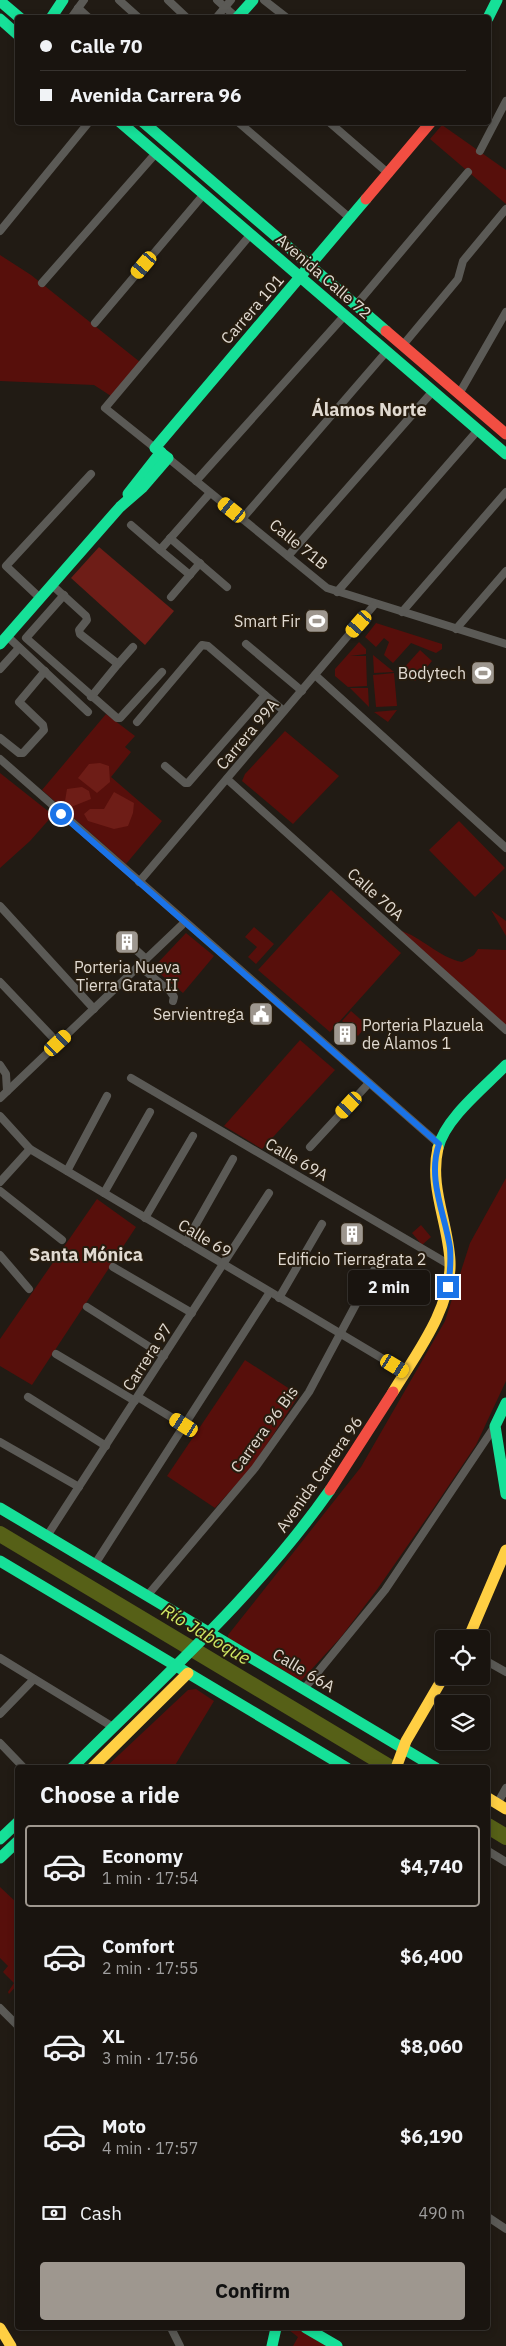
<!DOCTYPE html>
<meta charset="utf-8">
<style>
body{margin:0;font-family:"IBM Plex Sans",sans-serif;background:#221d18;color:#f1f3f6;height:100vh;display:flex;flex-direction:column;font-size:19px;white-space:nowrap}
*{box-sizing:border-box;margin:0}
p{font-size:16px;color:#9f9e9e}
.icon{flex:none;width:28px;height:28px;fill:none;stroke:currentColor;stroke-width:2;stroke-linecap:round;stroke-linejoin:round}
.map{position:relative;flex:1;overflow:hidden}
.details{position:absolute;left:15px;top:1765px;width:475px;height:565px;display:flex;flex-direction:column;background:#19140f;border-radius:5px;box-shadow:0 2px 8px #0003,0 0 0 1px #37332f}
.details>*{flex:none}
.guide{position:absolute;left:15px;top:15px;width:476px;height:110px;border-radius:5px;box-shadow:0 2px 8px #0003,0 0 0 1px #37332f;display:grid;align-content:center;height:110px;padding:0 25px;background:#19140f}
.buttons{position:absolute;left:435px;top:1630px;display:grid;gap:10px}
.buttons a{display:grid;place-items:center;width:55px;height:55px;border-radius:5px;background:#19140f;box-shadow:0 2px 8px #0003,0 0 0 1px #37332f;font-size:25px}
.end{position:absolute;width:22px;height:22px;margin:-11px;border:6px solid #1a73e8;background:#fff;box-shadow:0 0 0 2px #fff}
.from{border-radius:50%}
.bubble{position:absolute;height:35px;border-radius:5px;background:#19140f;box-shadow:0 2px 8px #0003,0 0 0 1px #37332f;font-size:16px;font-weight:700;line-height:35px;text-align:center}
.car{position:absolute;width:15px;height:30px;margin:-15px -8px;border-radius:6px;box-shadow:0 0 4px 1px #0007;background:linear-gradient(#f5c518 24%,#345 0 40%,#f5c518 0 76%,#345 0 86%,#f5c518 0)}
.guide b{display:flex;align-items:center;gap:18px;height:48px;font-size:19px}
.guide b+b{border-top:1px solid #37332f}
.guide i{width:12px;height:12px;background:#f1f3f6}
ul{padding:0;list-style:none}
li{display:flex;align-items:center;gap:15px;height:82px;margin:0 10px 8px;padding:0 15px;border:2px solid transparent;border-radius:5px}
li div{flex:1}
li b{display:block;font-size:19px}
li em{font-style:normal;font-weight:700}
li.current{border-color:#9e978f}
li>.icon{width:45px;height:45px;stroke-width:1.5}
h2{padding:0 25px;font-size:22px;line-height:60px}
.pay{display:flex;align-items:center;gap:12px;height:55px;padding:0 25px;font-size:19px}
.pay p{margin-inline-start:auto}
.primary-button{display:flex;gap:10px;margin-top:auto;padding:10px 25px}
.primary-button a{flex:1;height:58px;border-radius:5px;background:#9e978f;color:#111;font-size:20px;font-weight:700;line-height:58px;text-align:center}
.map>svg:first-child{display:block}
.green{fill:#570f0b}
.forest{fill:#6e1d17}
.lines{fill:none;stroke-linecap:round;stroke-linejoin:round}
.river{stroke:#566017;stroke-width:16}
.street{stroke:#5b5a56;stroke-width:8}
.fast{stroke:#16e098;stroke-width:11}
.slow{stroke:#ffcf43;stroke-width:11}
.jam{stroke:#f24e42;stroke-width:11}
.route{stroke:#1a73e8;stroke-width:6}
.labels{text-anchor:middle;dominant-baseline:central;stroke-width:4;stroke-linejoin:round;paint-order:stroke}
.street-label{font-size:16px;fill:#e1dad1;stroke:#261c0f}
.poi-label{font-size:16px;fill:#e1dad1;stroke:#261c0f;text-anchor:end}
.neighbourhood-label{font-size:18px;font-weight:bold;fill:#e1dad1;stroke:#261c0f}
.water-label{font-size:18px;font-style:italic;fill:#d1e864;stroke:#261c0f}
</style>
<div class="map">
<svg width="506" height="2346" viewBox="0 0 506 2346">
<rect width="100%" height="100%" fill="#211b14"/>
<g class="green">
<path d="M442,125L506,170V204L430,139Z"/>
<path d="M0,255L31,275L140,362L111,396L94,385L0,381Z"/>
<path d="M376,623L442,644V649L436,653L411,643L393,663L384,655L389,642L384,638L376,647L365,637Z"/>
<path d="M359,642L366,649V654L350,656H366L367,686L348,687L335,676V669Z"/>
<path d="M420,650L432,661L415,681L402,670Z"/>
<path d="M373,655L394,672L374,673Z"/>
<path d="M394,673L397,706L376,707L373,675Z"/>
<path d="M350,688H368L369,707Z"/>
<path d="M397,710L388,722L374,712Z"/>
<path d="M106,714L135,736L125,747L131,752L111,777L162,821L126,864L42,790Z"/>
<path d="M285,731L339,776L293,824L242,781L245,774Z"/>
<path d="M0,773L53,815L30,841L0,868Z"/>
<path d="M459,821L505,868L475,897L429,850Z"/>
<path d="M331,890L401,953L330,1032L258,970Z"/>
<path d="M491,910L506,921V936Z"/>
<path d="M254,927L274,944L256,964L248,957L257,947L245,937Z"/>
<path d="M399,930C422,937 438,957 462,962L474,955L478,949L506,950V1029Z"/>
<path d="M186,933L214,956L183,993L153,968Z"/>
<path d="M351,1011L367,1025L358,1036L342,1021Z"/>
<path d="M300,1040L335,1070L262,1149L224,1126Z"/>
<path d="M506,1178V1381L476,1445L433,1509L376,1591L341,1637L301,1681L228,1638V1635L361,1467L445,1321L470,1243Z"/>
<path d="M97,1199L136,1227L32,1385L0,1366V1339Z"/>
<path d="M421,1225L431,1237L422,1245L412,1233Z"/>
<path d="M245,1360L299,1395L253,1466L215,1508L167,1476Z"/>
<path d="M196,1689L214,1701L174,1767H106L188,1690Z"/>
<path d="M0,1887L17,1903V1985L9,1994L8,1992L14,1983L3,1972L8,1966L0,1958Z"/>
<path d="M290,2328H297L327,2346H293L298,2337L289,2330Z"/>
</g>
<g class="forest">
<path d="M99,547L174,611L145,645L71,578Z"/>
<path d="M100,763L109,766L110,782L97,793L78,778L89,764Z"/>
<path d="M82,787L89,791L91,799L71,807L65,801L67,789Z"/>
<path d="M114,792L134,803L133,813L128,826L114,829L88,821L84,814L90,809H104Z"/>
</g>
<g class="lines">
<g class="river">
<path d="M0,1534L391,1768"/>
<path d="M488,1826L506,1837"/>
</g>
<g class="street">
<path d="M119,0L139,18"/>
<path d="M168,0L187,18"/>
<path d="M217,0L237,18"/>
<path d="M264,0L287,18"/>
<path d="M78,8L89,18"/>
<path d="M71,18L84,0"/>
<path d="M216,18L231,0"/>
<path d="M238,122L351,219"/>
<path d="M329,122L389,174"/>
<path d="M480,151L506,101"/>
<path d="M0,231L89,122"/>
<path d="M42,283L156,153"/>
<path d="M356,305L468,172"/>
<path d="M95,323L204,194"/>
<path d="M403,345L458,279L463,261L506,209"/>
<path d="M459,394L506,312"/>
<path d="M155,448L105,408L251,234"/>
<path d="M168,458L327,588L506,644"/>
<path d="M196,481L345,315"/>
<path d="M242,519L387,351"/>
<path d="M131,525L160,550L210,493"/>
<path d="M170,538L227,587"/>
<path d="M160,550L190,575"/>
<path d="M288,556L433,391"/>
<path d="M52,585L86,616L87,620L79,630L80,634L118,664L133,647"/>
<path d="M337,592L478,430"/>
<path d="M64,595L26,638L117,718H120L162,672"/>
<path d="M171,597L200,563"/>
<path d="M40,598L6,566L91,474"/>
<path d="M402,612L506,492"/>
<path d="M456,629L506,571"/>
<path d="M7,636L88,712"/>
<path d="M246,644L302,691"/>
<path d="M0,669L19,648"/>
<path d="M315,675L506,848"/>
<path d="M91,697L118,664"/>
<path d="M137,722L202,645L208,646L265,695"/>
<path d="M0,738L19,753H23L44,730L43,725L19,702L45,671"/>
<path d="M0,759L439,1144"/>
<path d="M165,766L185,783H188L265,695L284,711"/>
<path d="M227,779L506,1030"/>
<path d="M139,882L375,604"/>
<path d="M0,906L94,1009"/>
<path d="M135,949L146,959"/>
<path d="M139,966L170,991L174,997L173,1001"/>
<path d="M0,982L58,1043"/>
<path d="M0,1065L6,1074L7,1091"/>
<path d="M131,1078L450,1265"/>
<path d="M0,1098L185,922"/>
<path d="M0,1116L30,1149L405,1372"/>
<path d="M310,1147L369,1083"/>
<path d="M67,1171L107,1096"/>
<path d="M0,1182L30,1149"/>
<path d="M0,1191L62,1240"/>
<path d="M104,1193L150,1112"/>
<path d="M145,1218L193,1136"/>
<path d="M186,1242L233,1159"/>
<path d="M0,1255L29,1289"/>
<path d="M113,1267L192,1313"/>
<path d="M279,1298L322,1224"/>
<path d="M87,1307L164,1356"/>
<path d="M56,1354L135,1401"/>
<path d="M28,1397L106,1446"/>
<path d="M138,1397L184,1425"/>
<path d="M0,1442L79,1487"/>
<path d="M47,1536L269,1193"/>
<path d="M95,1564L270,1292"/>
<path d="M147,1596L255,1468L309,1392L378,1263"/>
<path d="M0,1658L113,1727"/>
<path d="M481,1658L506,1672"/>
<path d="M304,1689L385,1590L495,1426"/>
<path d="M0,1714L34,1679"/>
<path d="M0,1743L24,1768"/>
<path d="M497,1804L506,1788"/>
<path d="M488,1851L506,1862"/>
<path d="M0,2008L18,2026"/>
<path d="M488,2217L506,2229"/>
<path d="M171,2328L180,2346"/>
</g>
<g class="fast">
<path d="M0,1L20,18"/>
<path d="M51,18L63,0"/>
<path d="M237,18L253,0"/>
<path d="M488,18L497,0"/>
<path d="M0,19L18,35"/>
<path d="M120,122L506,454"/>
<path d="M143,122L386,331"/>
<path d="M128,494L161,452"/>
<path d="M0,644L120,507L143,487L168,458L155,448L366,199"/>
<path d="M438,1148C445,1118 485,1087 506,1065"/>
<path d="M506,1403L495,1426L506,1494"/>
<path d="M0,1508L436,1768"/>
<path d="M0,1561L347,1768"/>
<path d="M72,1768C162,1678 257,1594 330,1490"/>
<path d="M0,1839L18,1822"/>
<path d="M0,1858L18,1841"/>
<path d="M306,2328L337,2346"/>
<path d="M272,2346L276,2328"/>
</g>
<g class="slow">
<path d="M393,1392C416,1354 452,1308 450,1261C448,1222 429,1187 438,1148"/>
<path d="M468,1639L506,1550"/>
<path d="M92,1768L188,1673"/>
<path d="M396,1768L406,1741L444,1676"/>
<path d="M488,1798L506,1809"/>
<path d="M0,2328L11,2346"/>
</g>
<g class="jam">
<path d="M366,199L431,122"/>
<path d="M386,331L506,434"/>
<path d="M330,1490L393,1392"/>
</g>
</g>
<g class="lines">
<path class="route" d="M61,814L439,1144C427,1179 445,1214 450,1248C451,1261 450,1274 448,1287"/>
</g>
<defs>
<symbol id="stadium-square" viewBox="-11 -11 22 22"><rect x="-9" y="-9" width="18" height="18" rx="4" fill="#9e978f" stroke="#261c0f"/><path d="M0-5a6.5 5 0 1 0 0 10a6.5 5 0 1 0 0-10ZM-3.5-1.8h7v3.6h-7Z" fill="#fff"/></symbol>
<symbol id="building-square" viewBox="-11 -11 22 22"><rect x="-9" y="-9" width="18" height="18" rx="4" fill="#9e978f" stroke="#261c0f"/><path d="M-4-6H4V6H1V3H-1V6H-4ZM-2.5-4.3h1.7v1.8h-1.7ZM.8-4.3h1.7v1.8H.8ZM-2.5-1h1.7V.8h-1.7ZM.8-1h1.7V.8H.8Z" fill="#fff"/></symbol>
<symbol id="civic-square" viewBox="-11 -11 22 22"><rect x="-9" y="-9" width="18" height="18" rx="4" fill="#9e978f" stroke="#261c0f"/><path d="M-.6-6.5H3V-4.5H.6V-3L4-1V1h2V6H-6V1h2V-1L-.6-3ZM-1.2 2.5V6h2.4V2.5Z" fill="#fff"/></symbol>
</defs>
<g fill-rule="evenodd">
<use href="#stadium-square" x="303" y="607" width="28" height="28"/>
<use href="#stadium-square" x="469" y="659" width="28" height="28"/>
<use href="#building-square" x="113" y="928" width="28" height="28"/>
<use href="#civic-square" x="247" y="1000" width="28" height="28"/>
<use href="#building-square" x="331" y="1020" width="28" height="28"/>
<use href="#building-square" x="338" y="1220" width="28" height="28"/>
</g>
<g class="labels">
<g class="street-label">
<text transform="translate(324 276) rotate(41)">Avenida Calle 72</text>
<text transform="translate(252 309) rotate(-49)">Carrera 101</text>
<text transform="translate(299 544) rotate(39)">Calle 71B</text>
<text transform="translate(247 734) rotate(-50)">Carrera 99A</text>
<text transform="translate(376 894) rotate(42)">Calle 70A</text>
<text transform="translate(297 1159) rotate(30)">Calle 69A</text>
<text transform="translate(205 1238) rotate(31)">Calle 69</text>
<text transform="translate(147 1357) rotate(-57)">Carrera 97</text>
<text transform="translate(264 1429) rotate(-54)">Carrera 96 Bis</text>
<text transform="translate(319 1474) rotate(-55)">Avenida Carrera 96</text>
<text transform="translate(304 1670) rotate(31)">Calle 66A</text>
</g>
<g class="poi-label">
<text x="300" y="621">Smart Fir</text>
<text x="466" y="673">Bodytech</text>
<text x="127" y="967" text-anchor="middle">Porteria Nueva<tspan x="127" dy="18">Tierra Grata II</tspan></text>
<text x="244" y="1014">Servientrega</text>
<text x="362" y="1025" text-anchor="start">Porteria Plazuela<tspan x="362" dy="18">de Álamos 1</tspan></text>
<text x="352" y="1259" text-anchor="middle">Edificio Tierragrata 2</text>
</g>
<g class="neighbourhood-label">
<text x="369" y="409">Álamos Norte</text>
<text x="86" y="1254">Santa Mónica</text>
</g>
<g class="water-label">
<text transform="translate(206 1634) rotate(31)">Río Jaboque</text>
</g>
</g>
</svg>
<div class="buttons">
<a><svg class="icon" aria-label="locate" viewBox="0 0 24 24"><circle cx="12" cy="12" r="6"/><path d="M12 2v4M12 18v4M2 12h4M18 12h4"/></svg></a>
<a><svg class="icon" aria-label="layers" viewBox="0 0 24 24"><path d="M12 4l9 5-9 5-9-5zM3 14l9 5 9-5"/></svg></a>
</div>
<i class="end from" style="left:61px;top:814px"></i>
<i class="end" style="left:448px;top:1287px"></i>
<div class="bubble" style="left:348px;top:1270px;width:82px">2 min</div>
<i class="car" style="left:144px;top:265px;rotate:220deg"></i>
<i class="car" style="left:232px;top:510px;rotate:309deg"></i>
<i class="car" style="left:359px;top:624px;rotate:221deg"></i>
<i class="car" style="left:58px;top:1043px;rotate:47deg"></i>
<i class="car" style="left:349px;top:1105px;rotate:223deg"></i>
<i class="car" style="left:395px;top:1366px;rotate:121deg"></i>
<i class="car" style="left:184px;top:1425px;rotate:302deg"></i>
<div class="guide">
<b><i class="from"></i>Calle 70</b>
<b><i></i>Avenida Carrera 96</b>
</div>
<section class="details">
<h2>Choose a ride</h2>
<ul>
<li class="current"><svg class="icon" aria-label="car" viewBox="0 0 24 24"><path d="M5 17H2v-5l4-1 3-4h7l3 4 3 1v5h-3M9 17h6M6 11h13"/><circle cx="7" cy="17" r="2"/><circle cx="17" cy="17" r="2"/></svg><div><b>Economy</b><p>1 min · 17:54</p></div><em>$4,740</em></li>
<li><svg class="icon" aria-label="car" viewBox="0 0 24 24"><path d="M5 17H2v-5l4-1 3-4h7l3 4 3 1v5h-3M9 17h6M6 11h13"/><circle cx="7" cy="17" r="2"/><circle cx="17" cy="17" r="2"/></svg><div><b>Comfort</b><p>2 min · 17:55</p></div><em>$6,400</em></li>
<li><svg class="icon" aria-label="car" viewBox="0 0 24 24"><path d="M5 17H2v-5l4-1 3-4h7l3 4 3 1v5h-3M9 17h6M6 11h13"/><circle cx="7" cy="17" r="2"/><circle cx="17" cy="17" r="2"/></svg><div><b>XL</b><p>3 min · 17:56</p></div><em>$8,060</em></li>
<li><svg class="icon" aria-label="car" viewBox="0 0 24 24"><path d="M5 17H2v-5l4-1 3-4h7l3 4 3 1v5h-3M9 17h6M6 11h13"/><circle cx="7" cy="17" r="2"/><circle cx="17" cy="17" r="2"/></svg><div><b>Moto</b><p>4 min · 17:57</p></div><em>$6,190</em></li>
</ul>
<div class="pay"><svg class="icon" aria-label="cash" viewBox="0 0 24 24"><path d="M3 7h18v10H3z"/><circle cx="12" cy="12" r="2"/></svg>Cash<p>490 m</p></div>
<div class="primary-button"><a>Confirm</a></div>
</section>
</div>
